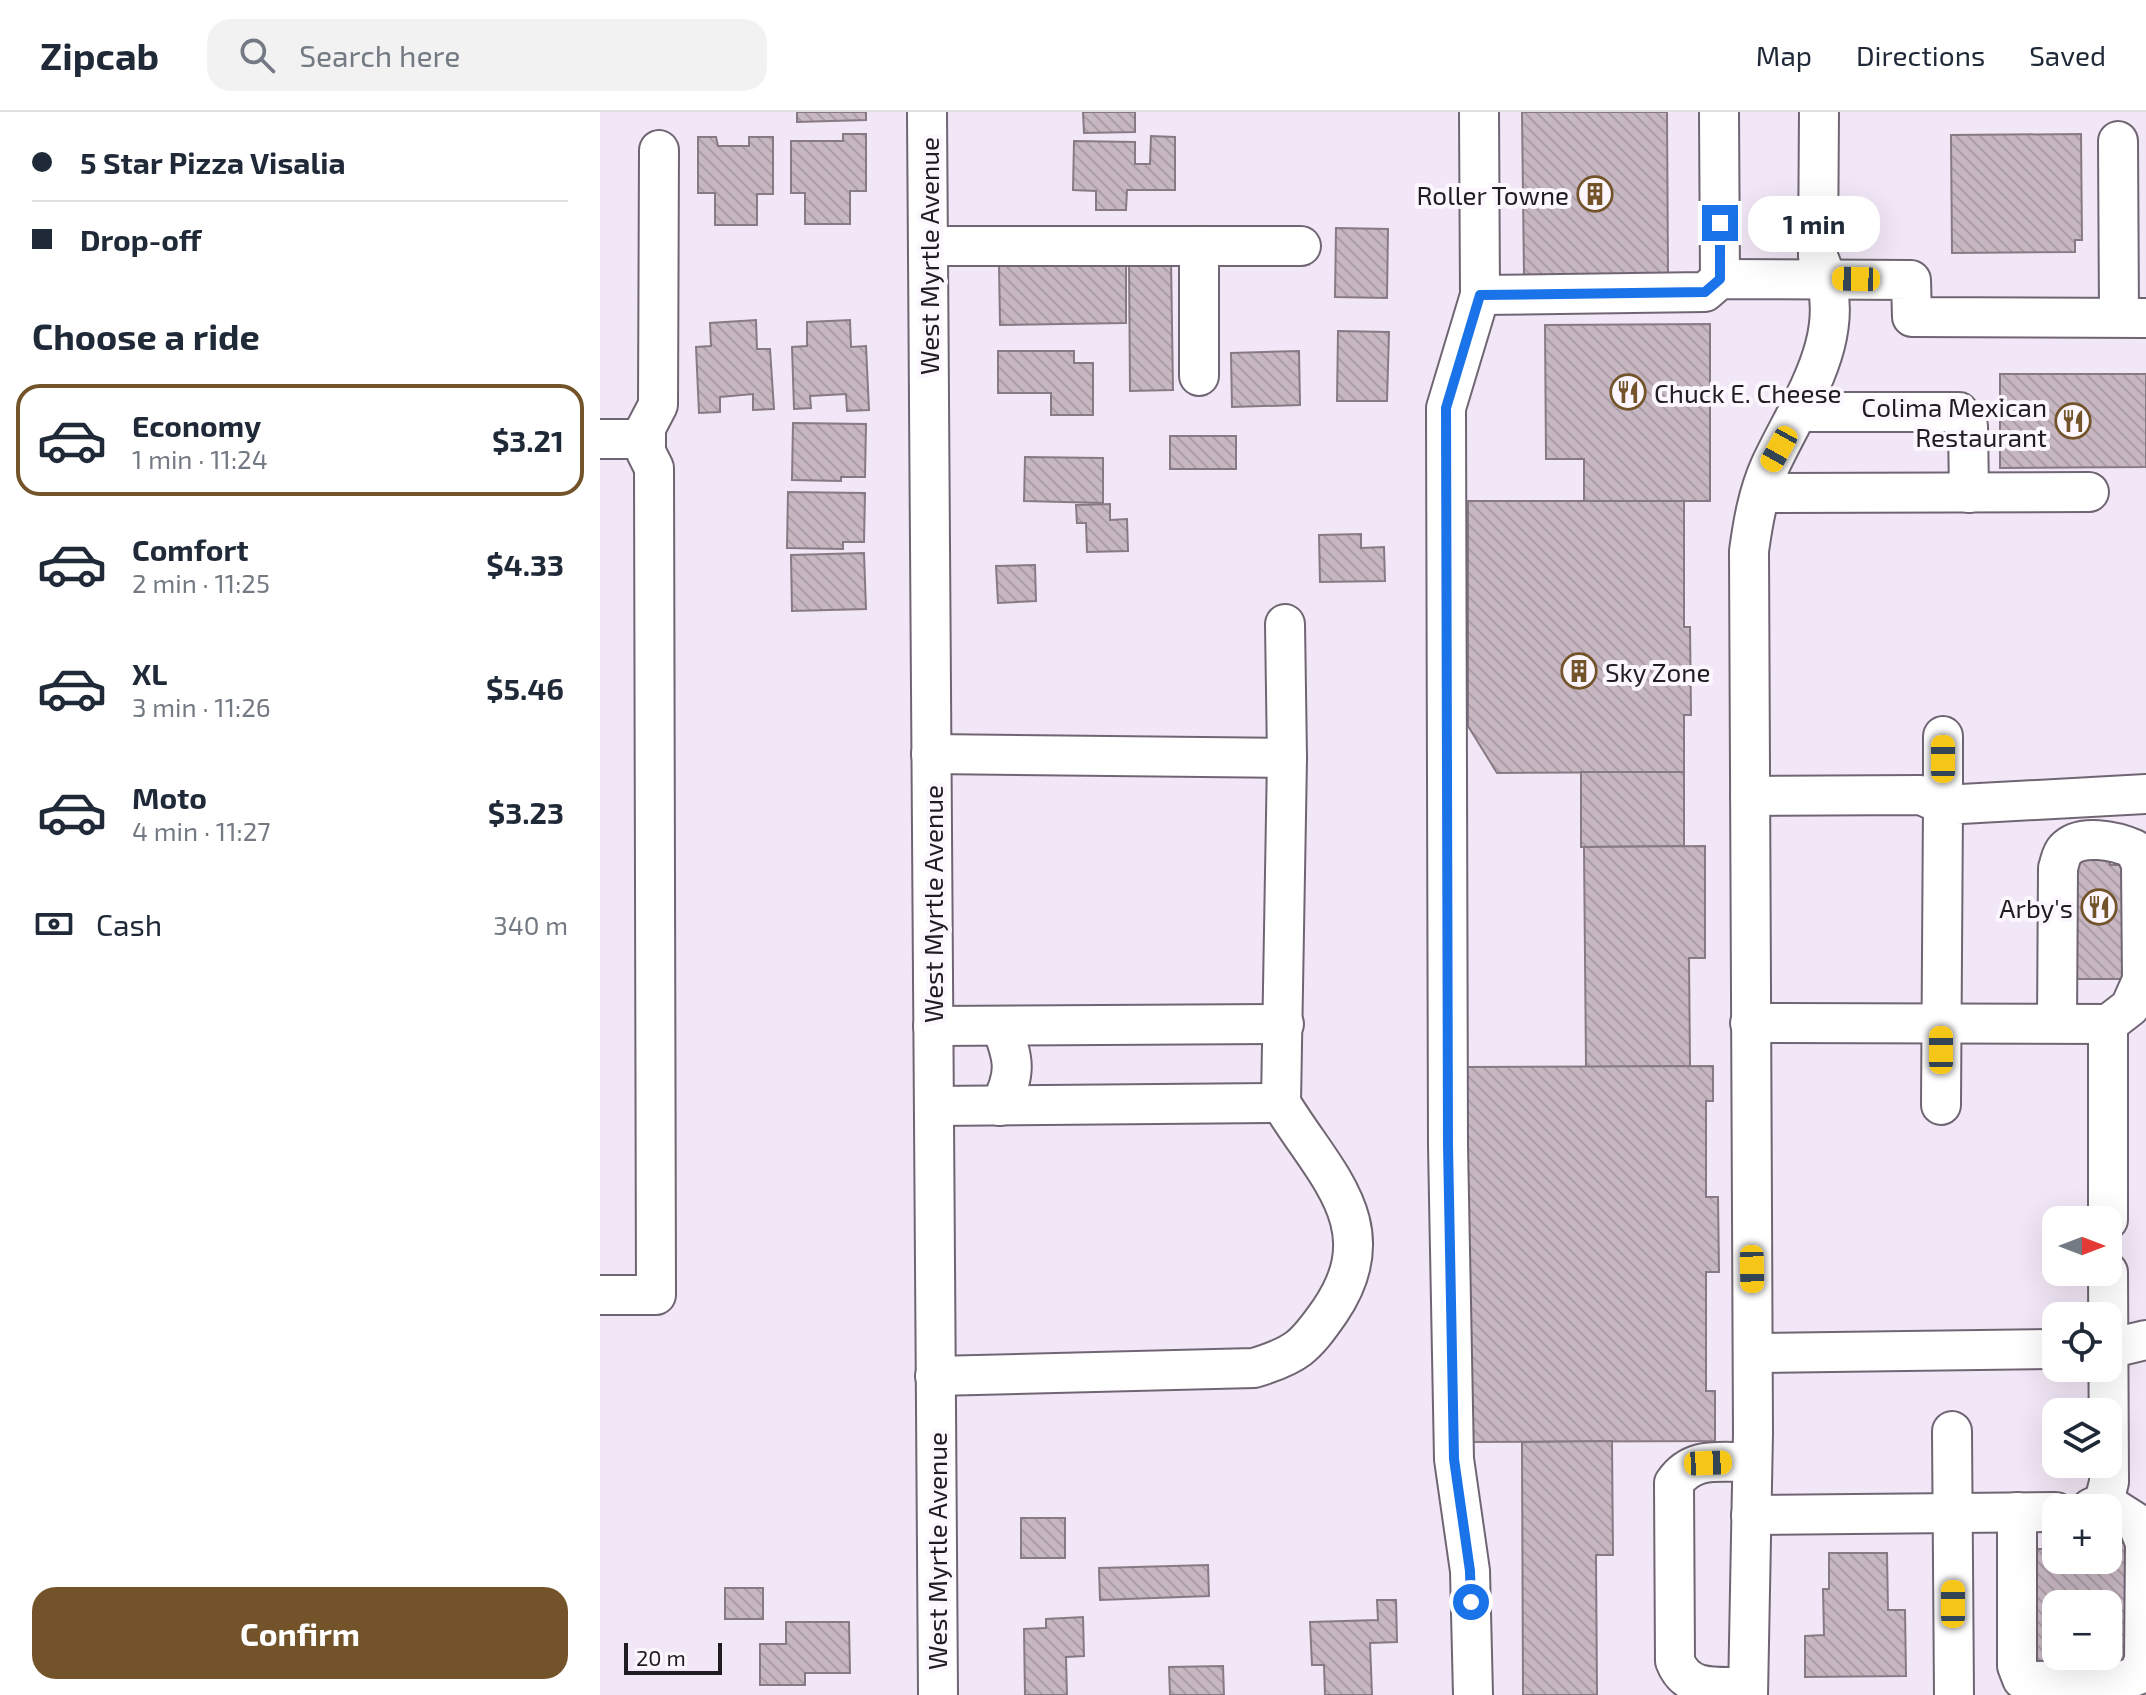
<!DOCTYPE html>
<meta charset="utf-8">
<style>
body{margin:0;font-family:"Exo 2",sans-serif;background:#f2f2f3;color:#1f2937;height:100vh;display:flex;flex-direction:column;font-size:30px;white-space:nowrap}
*{box-sizing:border-box;margin:0}
p{font-size:26px;color:#747a83}
.icon{flex:none;width:44px;height:44px;fill:none;stroke:currentColor;stroke-width:2;stroke-linecap:round;stroke-linejoin:round}
.map{position:relative;flex:1;overflow:hidden}
.details{display:flex;flex-direction:column;background:#fff;width:600px}
.details>*{flex:none}
.guide{display:grid;align-content:center;height:176px;padding:0 32px;background:#fff}
.needle{width:52px;rotate:90deg}
.fabs{position:absolute;left:1442px;top:1094px;display:grid;gap:16px}
.fabs a{display:grid;place-items:center;width:80px;height:80px;border-radius:16px;background:#fff;box-shadow:0 8px 32px #0002;font-size:40px}
.scale{position:absolute;left:24px;bottom:20px;width:98px;box-sizing:border-box;padding-left:8px;border:4px solid #201c21;border-top:0;font-size:22px;line-height:28px;white-space:nowrap;color:#201c21;-webkit-text-stroke:6px #fcf6ff;paint-order:stroke}
.end{position:absolute;width:36px;height:36px;margin:-18px;border:10px solid #1a73e8;background:#fff;box-shadow:0 0 0 4px #fff}
.from{border-radius:50%}
.bubble{position:absolute;height:56px;border-radius:24px;background:#fff;box-shadow:0 8px 32px #0002;font-size:26px;font-weight:700;line-height:56px;text-align:center}
.car{position:absolute;width:24px;height:48px;margin:-24px -12px;border-radius:10px;box-shadow:0 0 6px 2px #0007;background:linear-gradient(#f5c518 24%,#345 0 40%,#f5c518 0 76%,#345 0 86%,#f5c518 0)}
.guide b{display:flex;align-items:center;gap:28px;height:76px;font-size:30px}
.guide b+b{border-top:2px solid #e0e1e3}
.guide i{width:20px;height:20px;background:#1f2937}
ul{padding:0;list-style:none}
li{display:flex;align-items:center;gap:24px;height:112px;margin:0 16px 12px;padding:0 16px;border:4px solid transparent;border-radius:24px}
li div{flex:1}
li b{display:block;font-size:30px}
li em{font-style:normal;font-weight:700}
li.selected{border-color:#735329}
li>.icon{width:72px;height:72px;stroke-width:1.5}
h2{padding:0 32px;font-size:36px;line-height:96px}
.pay{display:flex;align-items:center;gap:20px;height:88px;padding:0 32px;font-size:30px}
.pay p{margin-inline-start:auto}
.cta{display:flex;gap:16px;margin-top:auto;padding:16px 32px}
.cta a{flex:1;height:92px;border-radius:24px;background:#735329;color:#fff;font-size:32px;font-weight:700;line-height:92px;text-align:center}
header{display:flex;align-items:center;gap:48px;box-sizing:border-box;height:112px;padding:0 40px;background:#fff;border-bottom:2px solid #e0e1e3}
header strong{font-size:38px}
nav{display:flex;gap:44px;margin-inline-start:auto;font-size:28px}
.search{width:560px;height:72px;background:#f2f2f3;display:flex;align-items:center;gap:20px;box-sizing:border-box;padding:0 28px;border-radius:24px;color:#747a83;font-size:30px}
main{display:flex;flex:1;min-height:0}
.map>svg:first-child{display:block}
.building{fill:url(#building-back-hatch);stroke:#887a84;stroke-width:2;fill-rule:evenodd}
.lines{fill:none;stroke-linecap:round;stroke-linejoin:round}
.minor-casing{stroke:#706673;stroke-width:42}
.minor{stroke:#fff;stroke-width:38}
.route{stroke:#1a73e8;stroke-width:10}
.labels{text-anchor:middle;dominant-baseline:central;stroke-width:8;stroke-linejoin:round;paint-order:stroke}
.poi-label{font-size:26px;fill:#201c21;stroke:#fcf6ff;text-anchor:end}
.street-label{font-size:26px;fill:#201c21;stroke:#fcf6ff}
</style>
<header>
<strong>Zipcab</strong>
<div class="search"><svg class="icon" aria-label="search" viewBox="0 0 24 24"><circle cx="10" cy="10" r="6"/><path d="M15 15l6 6"/></svg>Search here</div>
<nav><a>Map</a><a>Directions</a><a>Saved</a></nav>
</header>
<main>
<section class="details">
<div class="guide">
<b><i class="from"></i>5 Star Pizza Visalia</b>
<b><i></i>Drop-off</b>
</div>
<h2>Choose a ride</h2>
<ul>
<li class="selected"><svg class="icon" aria-label="car" viewBox="0 0 24 24"><path d="M5 17H2v-5l4-1 3-4h7l3 4 3 1v5h-3M9 17h6M6 11h13"/><circle cx="7" cy="17" r="2"/><circle cx="17" cy="17" r="2"/></svg><div><b>Economy</b><p>1 min · 11:24</p></div><em>$3.21</em></li>
<li><svg class="icon" aria-label="car" viewBox="0 0 24 24"><path d="M5 17H2v-5l4-1 3-4h7l3 4 3 1v5h-3M9 17h6M6 11h13"/><circle cx="7" cy="17" r="2"/><circle cx="17" cy="17" r="2"/></svg><div><b>Comfort</b><p>2 min · 11:25</p></div><em>$4.33</em></li>
<li><svg class="icon" aria-label="car" viewBox="0 0 24 24"><path d="M5 17H2v-5l4-1 3-4h7l3 4 3 1v5h-3M9 17h6M6 11h13"/><circle cx="7" cy="17" r="2"/><circle cx="17" cy="17" r="2"/></svg><div><b>XL</b><p>3 min · 11:26</p></div><em>$5.46</em></li>
<li><svg class="icon" aria-label="car" viewBox="0 0 24 24"><path d="M5 17H2v-5l4-1 3-4h7l3 4 3 1v5h-3M9 17h6M6 11h13"/><circle cx="7" cy="17" r="2"/><circle cx="17" cy="17" r="2"/></svg><div><b>Moto</b><p>4 min · 11:27</p></div><em>$3.23</em></li>
</ul>
<div class="pay"><svg class="icon" aria-label="cash" viewBox="0 0 24 24"><path d="M3 7h18v10H3z"/><circle cx="12" cy="12" r="2"/></svg>Cash<p>340 m</p></div>
<div class="cta"><a>Confirm</a></div>
</section>
<div class="map">
<svg width="1546" height="1583" viewBox="0 0 1546 1583">
<defs>
<pattern id="building-back-hatch" width="6" height="6" patternUnits="userSpaceOnUse" patternTransform="scale(2)"><rect width="6" height="6" fill="#c7b7c2"/><path d="M-1 5l2 2M0 0l6 6M5-1l2 2" fill="none" stroke="#ab9da6"/></pattern>
</defs>
<rect width="100%" height="100%" fill="#f2e7f6"/>
<g class="building">
<path d="M197,0H266V8L197,10Z"/>
<path d="M483,0H535V20L484,21Z"/>
<path d="M922,0H1067L1068,164L924,165Z"/>
<path d="M243,22H266V79H250V112H205V81H191V29H243Z"/>
<path d="M1481,22L1482,128H1475V140L1352,141L1351,23Z"/>
<path d="M551,24L575,25V78H527L526,98H496V79L473,78L474,29L535,30V52H550Z"/>
<path d="M98,25H116L118,34H149V25H173V82H157V113H115V81H98Z"/>
<path d="M736,116L788,117L787,186L735,185Z"/>
<path d="M529,147H571L573,278L530,279Z"/>
<path d="M526,150V211L400,213L399,152Z"/>
<path d="M156,208L157,237H170L174,297L153,298V282L120,285V300L99,301L96,235L111,234L110,211Z"/>
<path d="M250,208L251,235L266,234L269,298L247,299L246,282L210,284L211,296L194,297L192,235L207,234V210Z"/>
<path d="M1110,212V389H984V347H946L945,213Z"/>
<path d="M738,219L789,220L787,289H737Z"/>
<path d="M398,239H474V251H493V303H451V281H398Z"/>
<path d="M699,239L700,293L632,295L631,241Z"/>
<path d="M1400,262H1546V355L1400,356Z"/>
<path d="M193,311L266,312L265,365H241V369L192,368Z"/>
<rect x="570" y="324" width="66" height="33"/>
<path d="M425,345L503,346V391L424,389Z"/>
<path d="M188,380L265,381L264,430H243V437L187,436Z"/>
<path d="M868,389H1084V515H1090L1091,603H1084V660L897,661L868,614Z"/>
<path d="M510,392V408L527,407L528,439L487,440L486,411H477L476,393Z"/>
<path d="M761,422V436L784,435L785,469L720,470L719,423Z"/>
<path d="M264,441L266,497L192,499L191,443Z"/>
<path d="M435,453L436,489L398,491L396,454Z"/>
<path d="M981,660H1084V734L981,735Z"/>
<path d="M1105,734V846H1089L1090,954L986,955L984,735Z"/>
<path d="M1477,738H1510V753H1530L1531,808H1522L1523,867H1477V806H1468V785H1477Z"/>
<path d="M1113,954V989H1106V1085H1118L1119,1160H1106V1279H1115V1329L868,1330L866,955Z"/>
<path d="M1012,1329L1013,1443H996L997,1583H923L922,1330Z"/>
<rect x="421" y="1406" width="44" height="40"/>
<path d="M1508,1431H1539L1528,1554H1431V1437H1456V1448H1508ZM1456,1492H1508V1544H1456Z"/>
<path d="M1229,1441H1287L1288,1498H1305L1306,1564L1205,1565V1524L1224,1523L1223,1477H1229Z"/>
<path d="M608,1453L609,1484L500,1488L499,1456Z"/>
<rect x="125" y="1476" width="38" height="31"/>
<path d="M777,1488H796L797,1530L770,1531L772,1583H725L724,1553H712L710,1510L778,1508Z"/>
<path d="M483,1505L484,1544L466,1545L467,1583H425L424,1517L446,1516V1507Z"/>
<path d="M186,1510H249L250,1561H205V1573H160V1532H186Z"/>
<path d="M623,1554L624,1583H570L569,1555Z"/>
</g>
<g class="lines">
<defs>
<g id="minor">
<path d="M327,0L338,1583"/>
<path d="M879,0L880,183L1105,180L1120,167L1311,168L1312,205L1546,206"/>
<path d="M1119,0L1120,167"/>
<path d="M1518,29L1519,205"/>
<path d="M328,134H701"/>
<path d="M599,264V134"/>
<path d="M1200,300H1359L1368,314L1369,381"/>
<path d="M0,327H46V340L54,356L56,1183H0"/>
<path d="M46,327V316L58,293L59,38"/>
<path d="M1161,381L1489,380"/>
<path d="M331,642L687,646"/>
<path d="M1150,684L1321,683L1343,693V624"/>
<path d="M1150,911L1508,912L1530,895L1542,868L1541,752L1534,737C1516,729 1480,721 1465,738C1461,742 1460,750 1458,756L1457,911"/>
<path d="M1508,912V1108"/>
<path d="M333,914L684,912"/>
<path d="M1341,993L1343,693L1546,682"/>
<path d="M334,994L681,991"/>
<path d="M400,994C417,961 414,947 401,914"/>
<path d="M1508,1237L1546,1228"/>
<path d="M1153,1241L1456,1237"/>
<path d="M335,1264L654,1256C697,1243 705,1235 730,1199C788,1114 724,1062 681,991L687,646L685,512"/>
<path d="M1352,1319L1354,1583"/>
<path d="M1491,1396L1504,1390L1509,1370L1508,1160"/>
<path d="M1417,1400V1554L1422,1567L1432,1569L1525,1568L1538,1563L1544,1548L1545,1431L1537,1411L1504,1390"/>
<path d="M1151,1403L1456,1400"/>
<path d="M1148,1575C1119,1574 1087,1581 1075,1549L1074,1371C1093,1343 1121,1351 1152,1350"/>
<path d="M873,1583L870,1459L854,1347L848,1033L846,296L880,183"/>
<path d="M1148,1583L1153,1321L1149,439C1153,410 1158,381 1170,354C1200,289 1254,220 1218,145L1219,0"/>
</g>
</defs>
<use href="#minor" class="minor-casing"/>
<use href="#minor" class="minor"/>
</g>
<g class="lines">
<path class="route" d="M871,1490L870,1459L854,1347L848,1033L846,296L880,183L1105,180L1120,167V111"/>
</g>
<defs>
<symbol id="building-ring" viewBox="-11 -11 22 22"><circle r="9.5" fill="#fcf6ff" stroke="#735329" stroke-width="1.5"/><path d="M-4-6H4V6H1V3H-1V6H-4ZM-2.5-4.3h1.7v1.8h-1.7ZM.8-4.3h1.7v1.8H.8ZM-2.5-1h1.7V.8h-1.7ZM.8-1h1.7V.8H.8Z" fill="#735329"/></symbol>
<symbol id="restaurant-ring" viewBox="-11 -11 22 22"><circle r="9.5" fill="#fcf6ff" stroke="#735329" stroke-width="1.5"/><path d="M-5-6h1v4h1v-4h1v4h1v-4h1v5L-1.5 .5V6h-2V.5L-5-1ZM5-6V6H3V1.5H1.5Q1.5-4 5-6Z" fill="#735329"/></symbol>
</defs>
<g fill-rule="evenodd">
<use href="#building-ring" x="975" y="62" width="40" height="40"/>
<use href="#restaurant-ring" x="1008" y="260" width="40" height="40"/>
<use href="#restaurant-ring" x="1453" y="289" width="40" height="40"/>
<use href="#building-ring" x="959" y="539" width="40" height="40"/>
<use href="#restaurant-ring" x="1479" y="775" width="40" height="40"/>
</g>
<g class="labels">
<g class="poi-label">
<text x="969" y="82">Roller Towne</text>
<text x="1054" y="280" text-anchor="start">Chuck E. Cheese</text>
<text x="1447" y="294">Colima Mexican<tspan x="1447" dy="30">Restaurant</tspan></text>
<text x="1005" y="559" text-anchor="start">Sky Zone</text>
<text x="1473" y="795">Arby's</text>
</g>
<g class="street-label">
<text transform="translate(328 144) rotate(-90)">West Myrtle Avenue</text>
<text transform="translate(332 792) rotate(-90)">West Myrtle Avenue</text>
<text transform="translate(336 1439) rotate(-90)">West Myrtle Avenue</text>
</g>
</g>
</svg>
<div class="fabs">
<a><svg class="needle" viewBox="-14 -14 28 28"><path d="M0-13l5 13h-10z" fill="#e53935"/><path d="M0 13l5-13h-10z" fill="#747a83"/></svg></a>
<a><svg class="icon" aria-label="locate" viewBox="0 0 24 24"><circle cx="12" cy="12" r="6"/><path d="M12 2v4M12 18v4M2 12h4M18 12h4"/></svg></a>
<a><svg class="icon" aria-label="layers" viewBox="0 0 24 24"><path d="M12 4l9 5-9 5-9-5zM3 14l9 5 9-5"/></svg></a>
<a>+</a>
<a>−</a>
</div>
<div class="scale">20 m</div>
<i class="end from" style="left:871px;top:1490px"></i>
<i class="end" style="left:1120px;top:111px"></i>
<div class="bubble" style="left:1148px;top:84px;width:132px">1 min</div>
<i class="car" style="left:1256px;top:167px;rotate:271deg"></i>
<i class="car" style="left:1179px;top:337px;rotate:209deg"></i>
<i class="car" style="left:1343px;top:647px;rotate:0deg"></i>
<i class="car" style="left:1341px;top:938px;rotate:0deg"></i>
<i class="car" style="left:1152px;top:1157px;rotate:179deg"></i>
<i class="car" style="left:1108px;top:1351px;rotate:88deg"></i>
<i class="car" style="left:1353px;top:1492px;rotate:0deg"></i>
</div>
</main>
